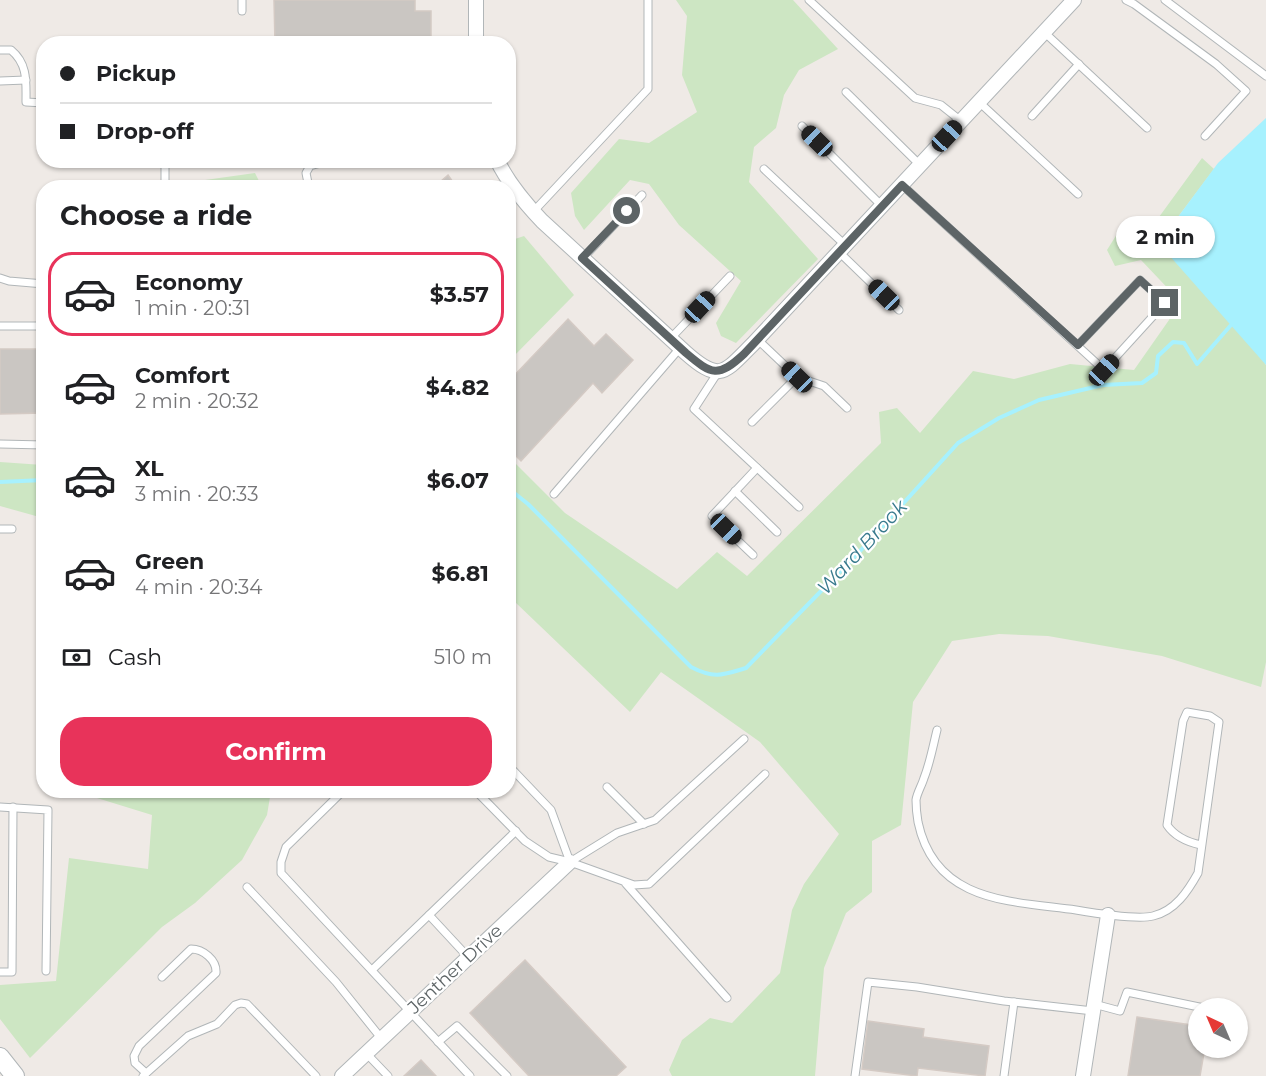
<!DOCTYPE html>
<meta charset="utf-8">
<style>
body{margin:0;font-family:Montserrat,sans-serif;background:#f2f2f2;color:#202124;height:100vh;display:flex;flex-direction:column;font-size:22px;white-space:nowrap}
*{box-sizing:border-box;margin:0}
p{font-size:20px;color:#757577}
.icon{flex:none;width:33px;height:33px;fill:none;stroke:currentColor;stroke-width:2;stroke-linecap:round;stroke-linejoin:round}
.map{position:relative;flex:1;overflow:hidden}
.details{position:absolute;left:36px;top:180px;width:480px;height:618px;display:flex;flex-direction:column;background:#fff;border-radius:24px;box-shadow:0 2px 4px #0004}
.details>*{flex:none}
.guide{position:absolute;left:36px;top:36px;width:480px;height:132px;border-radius:24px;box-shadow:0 2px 4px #0004;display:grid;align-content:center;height:132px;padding:0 24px;background:#fff}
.needle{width:39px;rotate:316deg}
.controls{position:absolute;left:1188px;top:998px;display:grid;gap:12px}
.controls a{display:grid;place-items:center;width:60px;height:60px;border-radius:50%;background:#fff;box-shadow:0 2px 4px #0004;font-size:30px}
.end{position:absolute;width:27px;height:27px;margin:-14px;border:8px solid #5d6466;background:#fff;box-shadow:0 0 0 3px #fff}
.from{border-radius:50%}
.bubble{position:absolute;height:42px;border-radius:21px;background:#fff;box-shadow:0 2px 4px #0004;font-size:20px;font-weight:700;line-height:42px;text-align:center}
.car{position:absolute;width:18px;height:36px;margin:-18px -9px;border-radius:8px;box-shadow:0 0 4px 2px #0007;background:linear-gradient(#222 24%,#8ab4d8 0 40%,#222 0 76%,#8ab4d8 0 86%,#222 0)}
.guide b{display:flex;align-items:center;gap:21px;height:57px;font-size:22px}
.guide b+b{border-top:2px solid #e0e0e0}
.guide i{width:15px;height:15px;background:#202124}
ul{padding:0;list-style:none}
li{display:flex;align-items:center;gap:18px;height:84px;margin:0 12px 9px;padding:0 12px;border:3px solid transparent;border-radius:24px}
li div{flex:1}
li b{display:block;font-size:22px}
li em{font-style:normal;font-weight:700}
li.selected{border-color:#e8335a}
li>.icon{width:54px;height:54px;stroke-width:1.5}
h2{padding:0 24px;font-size:27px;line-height:72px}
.pay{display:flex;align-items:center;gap:15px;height:66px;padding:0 24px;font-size:22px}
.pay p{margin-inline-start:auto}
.button{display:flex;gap:12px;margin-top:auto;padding:12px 24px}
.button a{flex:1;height:69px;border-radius:24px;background:#e8335a;color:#fff;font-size:24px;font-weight:700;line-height:69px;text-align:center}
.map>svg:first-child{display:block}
.green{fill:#cde6c3}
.water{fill:#a7f1fe}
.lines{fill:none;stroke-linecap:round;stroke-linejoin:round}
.stream{stroke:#a7f1fe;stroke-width:4}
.building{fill:#cac6c2;stroke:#d4cac4;stroke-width:1.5}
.service-casing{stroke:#b1b6b8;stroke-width:9}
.minor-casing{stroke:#b1b6b8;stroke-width:16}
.tertiary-casing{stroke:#b1b6b8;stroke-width:20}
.service{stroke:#fff;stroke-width:7}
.minor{stroke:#fff;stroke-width:14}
.tertiary{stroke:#fff;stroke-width:18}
.route{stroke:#5d6466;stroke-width:8}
.labels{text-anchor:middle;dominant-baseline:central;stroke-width:4.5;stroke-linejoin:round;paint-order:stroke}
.street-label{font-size:18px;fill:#5d6466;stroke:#fff}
.water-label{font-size:20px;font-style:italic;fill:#387a8e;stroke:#fff}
</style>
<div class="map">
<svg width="1266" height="1076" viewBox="0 0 1266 1076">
<rect width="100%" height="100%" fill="#efeae6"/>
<g class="green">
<path d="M676,0H793L838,49L799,70L784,95L776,128L754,147L749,182L818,259L736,343L721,336L716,323L741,281L679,225L649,184L630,180L584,230L575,216L571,193L619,139L649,143L697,112L682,75L687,16Z"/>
<path d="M1202,158L1214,169L1172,225L1266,365V662L1261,687L1162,656L1048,636L999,634L952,641L913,702L901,825L872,841V892L846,913L824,968L815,1076H672L669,1070L682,1040L710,1018L732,1023L780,973L792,910L804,884L839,834L760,742L661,672L630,712L515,602L509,601V459L514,462L565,513L677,589L717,552L747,576L881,443L879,412L897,408L920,433L973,371L1014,379L1070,364L1134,370L1169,320L1177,298L1141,260L1115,266L1107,250L1117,234L1151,228Z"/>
<path d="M255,173L262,187H205V180Z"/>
<path d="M524,236L574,295L509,361V241Z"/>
<path d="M0,462L43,465V518L0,506Z"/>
<path d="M84,791H271L267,815L242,860L195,903L162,927L30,1058L0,1019V985L56,981L69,858L148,869L152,815L84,794Z"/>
</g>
<path class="water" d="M1266,118V365L1168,254L1172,225L1218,163Z"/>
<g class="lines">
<g class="stream">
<path d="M0,482L44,480"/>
<path d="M508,488L528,504L691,667C714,679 723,675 746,668L861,550L958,443L999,418L1039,400L1103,385L1142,383L1156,373L1158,356L1173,342L1184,343L1197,364L1231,325"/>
</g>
</g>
<g class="building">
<path d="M274,0H415V11H431V44H275Z"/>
<path d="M448,175L457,188H433Z"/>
<path d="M568,319L594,346L606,334L633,360L602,393L593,383L521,461L508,448V382Z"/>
<path d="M0,349H44V413L0,414Z"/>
<path d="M525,960L626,1067L616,1076H529L470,1013Z"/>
<path d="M1137,1017L1198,1026V1047H1205L1200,1076H1128Z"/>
<path d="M868,1021L924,1029L923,1037L989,1046L985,1076L918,1068L917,1076L862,1069Z"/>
<path d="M421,1060L436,1076H404Z"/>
</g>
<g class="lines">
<defs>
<g id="service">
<path d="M242,0V11"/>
<path d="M809,0L915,98L941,105L961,121"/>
<path d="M1126,0L1134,4L1216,64L1246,91L1205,136"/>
<path d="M1165,0L1266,76"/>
<path d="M1044,32L1147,128"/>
<path d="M0,50H11C28,64 26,82 26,102L44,103"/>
<path d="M0,81L26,80"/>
<path d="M846,92L920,165"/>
<path d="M979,102L1078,194"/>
<path d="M1032,116L1079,64"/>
<path d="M802,126L882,206"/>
<path d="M764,169L845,245"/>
<path d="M902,185L1104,370L1165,303L1140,280L1078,345"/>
<path d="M165,188V160"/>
<path d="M309,188L306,173L310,166L331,160"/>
<path d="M533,212L648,89V0"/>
<path d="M839,252L899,310"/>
<path d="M583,258L642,195"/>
<path d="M0,278L9,281L44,284"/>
<path d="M0,326H44"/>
<path d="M670,339L730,276"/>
<path d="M718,372L694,409L799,507"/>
<path d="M797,377L824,386L847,408"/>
<path d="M752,422L797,377L757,339"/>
<path d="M0,444L44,445"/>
<path d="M735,491L777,532"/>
<path d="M554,494L680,348"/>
<path d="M0,529H12"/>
<path d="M753,555L712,516L757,468"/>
<path d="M937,730C933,746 930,763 924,778C922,785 917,793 916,800C916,806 917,816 918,822C935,903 1011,901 1076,910C1094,913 1137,920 1153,916C1175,911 1188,891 1198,873L1219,722L1210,716L1187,712L1183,721L1167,825C1175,837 1187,842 1201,845"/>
<path d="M508,765L551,810L570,862"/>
<path d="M607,787L644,824"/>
<path d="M344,790L286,847L281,862V873L470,1076"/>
<path d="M475,790L525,841L549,857L570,862L634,885L649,884L765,774"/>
<path d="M0,807L48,810L46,971"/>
<path d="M570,862L617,833L655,820L744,739"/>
<path d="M626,884L727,998"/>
<path d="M247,887L336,982L381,1038"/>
<path d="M429,915L468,957"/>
<path d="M372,970L516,831"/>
<path d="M0,972H12L13,807"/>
<path d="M1094,1004L1120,1011L1127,992L1204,1008"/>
<path d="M438,1042L457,1026L507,1076"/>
<path d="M366,1053L388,1076"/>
<path d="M146,1073L135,1063L134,1056L139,1046L216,973C217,960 203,949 191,949L162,977"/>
<path d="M143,1076L188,1036L217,1024L235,1005L241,1003L247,1004L316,1076"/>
<path d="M855,1076L868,982L917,987L1004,1001L1093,1011"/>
<path d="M1004,1076L1014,1002"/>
</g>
<g id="minor">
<path d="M476,0V44"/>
<path d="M497,160C508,183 524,202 542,221L686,353C720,383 724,373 753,344L1074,0"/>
<path d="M342,1076L570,862"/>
<path d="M1083,1076L1108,915"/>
</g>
<path id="tertiary" d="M0,1057L15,1076"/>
</defs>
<use href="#service" class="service-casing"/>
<use href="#minor" class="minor-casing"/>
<use href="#tertiary" class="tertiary-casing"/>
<use href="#service" class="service"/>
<use href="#minor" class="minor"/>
<use href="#tertiary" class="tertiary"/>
</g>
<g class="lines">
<path class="route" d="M627,211L582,258L686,353C712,375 718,378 744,354L902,185L1078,345L1140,280L1165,303"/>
</g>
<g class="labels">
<g class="street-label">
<text transform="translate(455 969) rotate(-43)">Jenther Drive</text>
</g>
<g class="water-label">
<text transform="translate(862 547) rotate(-47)">Ward Brook</text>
</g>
</g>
</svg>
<div class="controls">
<a><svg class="needle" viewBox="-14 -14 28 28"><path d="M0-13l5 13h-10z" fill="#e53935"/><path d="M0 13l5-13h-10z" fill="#757577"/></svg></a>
</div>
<i class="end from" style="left:627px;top:211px"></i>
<i class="end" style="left:1165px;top:303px"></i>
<div class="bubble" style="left:1116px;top:216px;width:99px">2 min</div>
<i class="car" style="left:947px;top:136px;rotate:43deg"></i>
<i class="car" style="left:817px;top:141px;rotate:314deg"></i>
<i class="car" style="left:884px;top:295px;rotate:314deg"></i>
<i class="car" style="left:700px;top:307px;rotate:43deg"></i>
<i class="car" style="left:1104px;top:370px;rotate:43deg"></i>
<i class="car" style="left:797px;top:377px;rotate:314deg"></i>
<i class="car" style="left:726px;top:529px;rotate:134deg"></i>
<div class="guide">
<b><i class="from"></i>Pickup</b>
<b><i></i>Drop-off</b>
</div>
<section class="details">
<h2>Choose a ride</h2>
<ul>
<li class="selected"><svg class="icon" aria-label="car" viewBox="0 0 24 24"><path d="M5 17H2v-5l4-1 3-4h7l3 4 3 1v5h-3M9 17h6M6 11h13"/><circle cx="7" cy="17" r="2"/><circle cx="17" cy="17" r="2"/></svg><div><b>Economy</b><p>1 min · 20:31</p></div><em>$3.57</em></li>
<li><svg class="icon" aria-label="car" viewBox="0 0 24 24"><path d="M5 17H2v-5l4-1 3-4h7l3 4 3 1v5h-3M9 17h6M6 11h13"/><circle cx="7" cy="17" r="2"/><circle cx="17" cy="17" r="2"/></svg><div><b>Comfort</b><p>2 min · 20:32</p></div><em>$4.82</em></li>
<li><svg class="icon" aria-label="car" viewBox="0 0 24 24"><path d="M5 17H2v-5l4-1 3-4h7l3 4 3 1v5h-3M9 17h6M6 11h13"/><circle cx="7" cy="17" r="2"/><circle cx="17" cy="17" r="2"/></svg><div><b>XL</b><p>3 min · 20:33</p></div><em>$6.07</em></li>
<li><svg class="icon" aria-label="car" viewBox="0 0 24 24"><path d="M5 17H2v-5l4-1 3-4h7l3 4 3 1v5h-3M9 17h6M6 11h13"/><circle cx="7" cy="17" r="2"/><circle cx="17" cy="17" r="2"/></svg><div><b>Green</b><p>4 min · 20:34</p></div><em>$6.81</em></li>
</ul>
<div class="pay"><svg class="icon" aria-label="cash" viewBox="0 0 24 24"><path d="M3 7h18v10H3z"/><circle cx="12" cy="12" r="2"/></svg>Cash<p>510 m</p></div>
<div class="button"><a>Confirm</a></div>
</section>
</div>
